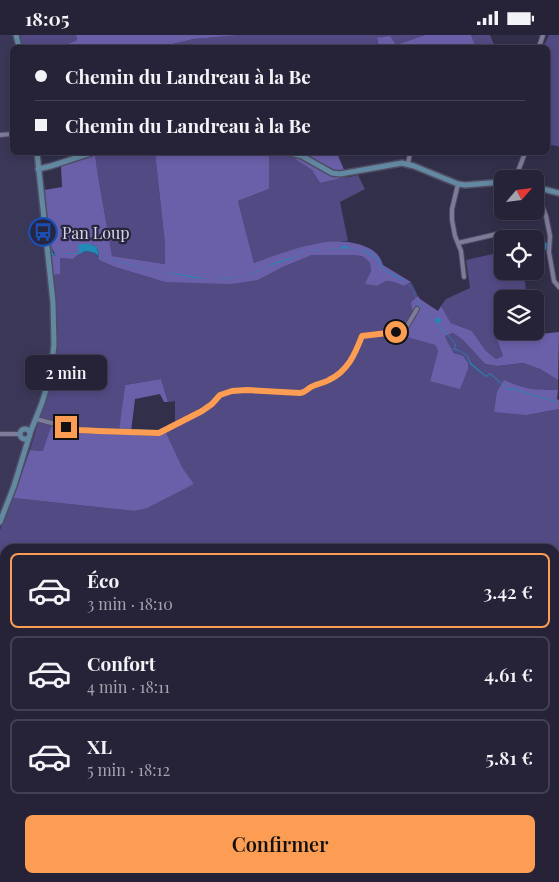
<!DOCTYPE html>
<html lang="fr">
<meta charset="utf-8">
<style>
body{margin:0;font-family:"Playfair Display",serif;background:#322f43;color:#f1f3f6;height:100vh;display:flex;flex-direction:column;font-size:19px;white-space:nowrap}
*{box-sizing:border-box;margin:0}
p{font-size:16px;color:#a4a4ae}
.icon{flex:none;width:28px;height:28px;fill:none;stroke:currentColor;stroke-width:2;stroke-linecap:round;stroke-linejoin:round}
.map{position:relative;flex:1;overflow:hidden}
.panel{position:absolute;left:0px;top:509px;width:560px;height:339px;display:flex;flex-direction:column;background:#262338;border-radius:15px 15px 0 0;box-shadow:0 2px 8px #0003,0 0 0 1px #424053}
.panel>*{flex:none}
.hud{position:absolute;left:10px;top:10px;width:540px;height:110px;border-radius:8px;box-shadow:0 2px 8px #0003,0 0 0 1px #424053;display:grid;align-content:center;height:110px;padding:0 25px;background:#262338}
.needle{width:32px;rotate:62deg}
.buttons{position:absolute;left:494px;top:135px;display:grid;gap:10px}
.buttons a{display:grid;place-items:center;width:50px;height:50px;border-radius:8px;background:#262338;box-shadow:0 2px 8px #0003,0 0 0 1px #424053;font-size:25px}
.end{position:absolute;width:22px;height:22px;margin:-11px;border:6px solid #fc9d53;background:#111;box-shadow:0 0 0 2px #111}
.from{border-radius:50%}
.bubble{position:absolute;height:35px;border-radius:8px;background:#262338;box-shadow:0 2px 8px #0003,0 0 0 1px #424053;font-size:16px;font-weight:600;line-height:35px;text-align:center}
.hud b{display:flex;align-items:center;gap:18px;height:48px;font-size:19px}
.hud b+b{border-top:1px solid #424053}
.hud i{width:12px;height:12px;background:#f1f3f6}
ul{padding:9px 0 0;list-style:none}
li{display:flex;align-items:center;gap:15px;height:75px;margin:0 10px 8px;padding:0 15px;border:2px solid #424053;border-radius:8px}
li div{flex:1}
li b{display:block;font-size:19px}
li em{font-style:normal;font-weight:600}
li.active{border-color:#fc9d53}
li>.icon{width:45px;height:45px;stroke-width:1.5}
.primary-button{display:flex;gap:10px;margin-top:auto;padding:10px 25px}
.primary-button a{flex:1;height:58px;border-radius:8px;background:#fc9d53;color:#111;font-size:20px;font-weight:600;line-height:58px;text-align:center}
.status{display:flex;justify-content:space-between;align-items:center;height:35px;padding:0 25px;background:#262338;direction:ltr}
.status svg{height:14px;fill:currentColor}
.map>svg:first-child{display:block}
.built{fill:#3b3758}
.green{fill:#524a83}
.forest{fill:#6a60a9}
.water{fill:#228ab7}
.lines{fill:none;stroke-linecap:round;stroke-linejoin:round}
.street-casing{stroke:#4f4c63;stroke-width:6}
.secondary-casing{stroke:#4f4c63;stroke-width:8}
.street{stroke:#7d7b9a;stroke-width:4}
.secondary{stroke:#6388a1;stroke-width:5}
.route{stroke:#fc9d53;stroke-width:6}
.labels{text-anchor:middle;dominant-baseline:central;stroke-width:4.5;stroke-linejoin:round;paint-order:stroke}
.poi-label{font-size:16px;fill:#d8d7e9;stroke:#28253f;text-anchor:start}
</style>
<div class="status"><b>18:05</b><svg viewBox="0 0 49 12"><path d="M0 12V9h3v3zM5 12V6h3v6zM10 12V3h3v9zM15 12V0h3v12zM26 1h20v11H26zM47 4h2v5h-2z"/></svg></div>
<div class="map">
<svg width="559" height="847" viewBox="0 0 559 847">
<rect width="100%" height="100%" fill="#322f4a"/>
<g class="built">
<path d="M0,0H19L22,12H12V118H34L38,155H44L51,221L56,283L54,320L45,365L30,415L13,463L0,495Z"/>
<path d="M0,824H5V842L21,843V847H0Z"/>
</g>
<g class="green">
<path d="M19,0H76L77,5L61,12H22Z"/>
<path d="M240,0H425L396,10L377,4L379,12H130L168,10L194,4Z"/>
<path d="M471,0H490L495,12H476Z"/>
<path d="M549,0H559V113L558,111L548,110V12H543Z"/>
<path d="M99,118H155L165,209V229L112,221C107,187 99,153 95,119Z"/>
<path d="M269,118H296L295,124L312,135L320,148L358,140L365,154L340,167L348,206L314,209L292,215L254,228L238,166L269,154Z"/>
<path d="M85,216L95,218L101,226L115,232L165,247L258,245L285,231L312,220H349L360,221L365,223L370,228L371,236L366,249L377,251L386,246L394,247L404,251L411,247L418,261L411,267L417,280L423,306L435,310L438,316L430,346L468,334C466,317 460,324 453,316C449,312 447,306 445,301L453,298L463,305L485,329L497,331L523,328L540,334L558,345V355H536L525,354L504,346L527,380L559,374V533H557V543H559V743H555V514H5V558L0,552V495L13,463L134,476L194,449L182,432L165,398V396L175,393V366L168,367L161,344L125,350L120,397L43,416L30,415L45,365L54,320L56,283L52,240L60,223L73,224L79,219Z"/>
<path d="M502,217V236H510L511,238L524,236L526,257L532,258V264H502V288L492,290L503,321L496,324L486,316L472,296L451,288L441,271L446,264L470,253L466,225Z"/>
<path d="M5,688V744H0V690Z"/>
<path d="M555,801L559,802V847H498L499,843L555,842Z"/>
<path d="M227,842L260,843L261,847H227Z"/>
</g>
<g class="forest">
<path d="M76,0H240L194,4L168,10L130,12H61L77,5Z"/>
<path d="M425,0H471L476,12H379L377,3L390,1L396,10Z"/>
<path d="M155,118H269V154L238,166L254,228C285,217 325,200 358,209C371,213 379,217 383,230L411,247L404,251L394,247L386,246L377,251L365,249L371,236L370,228L365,223L361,221L349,220H312L285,231L258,245L231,249L165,247L115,232L101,226L98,223L99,221L97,212L90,209H78L80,218L73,224L60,223V239L52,240L51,221L56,220C46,208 45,171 44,155L62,152L61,131L95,119C99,153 107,187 112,221L165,229V209Z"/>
<path d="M296,118H337L347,142L320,148L312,135L295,124Z"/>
<path d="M418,261L420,264L438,276L441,271L451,288L472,296L486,316L496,324L503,321L492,290L502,288V296H535V288L540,299L559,297L558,345L540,334L523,328L497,331L485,329L463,305L453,298L445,301L448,308L454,318L463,321L468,328V334L460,354L430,346L438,316L435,310L404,301L417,280L412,274L411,267Z"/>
<path d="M161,344L168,367H164L160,359L135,364L131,397L165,396L182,432L194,449L147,473L134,476L13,463L30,415L43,416L52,389L80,396L119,397L125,350Z"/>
<path d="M504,345C526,355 534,355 558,355L557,364L559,365V374L527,380L494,377L497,357Z"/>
<path d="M0,552L5,558V688L0,690Z"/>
<path d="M555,743H559V802L555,801Z"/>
<path d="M3,744H5V824H0V756Z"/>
<path d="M227,843V847H21V843Z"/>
<path d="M260,843V842L499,843L498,847H261Z"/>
</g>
<g class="water">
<path d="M545,207L548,209V213L543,217H537L535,214V209Z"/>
<path d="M50,208L53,218L56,220L62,218H79L78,209H90L97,212L99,222C117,224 133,231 150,235C162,237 173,238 184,240C196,242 207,244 218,244C227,244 236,242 245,241C254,240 264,233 272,229C280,226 287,224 294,222C298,221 300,218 304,217C316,213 329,214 342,214V211H347L348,213C361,212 368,217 379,224L381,233C390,238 401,242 409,250C414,255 414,261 418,268C421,275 428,281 435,285L440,282L441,286L438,288L439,290L454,306L456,311L454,313L467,320L471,328L486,341L490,338L508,354L513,353L534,360L555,366L559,368L535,361L513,354L510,355L507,354L490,339L486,342L470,329L467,321L461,317L453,314L455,311L454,307L439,291L436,287L426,279L418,270L414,257L407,248L380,233L378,224L358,213L323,214L302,217L296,222L269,231L247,241L215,244L195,243L141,233L110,224L99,222L95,218L91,217L85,216L80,219L62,218L51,221Z"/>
</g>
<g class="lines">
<defs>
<g id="street">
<path d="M539,12L543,0"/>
<path d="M0,100L12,99"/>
<path d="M408,129L410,118"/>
<path d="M515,144L525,118"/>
<path d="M458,149L452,174V185L455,201L461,216L464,242"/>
<path d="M535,159L541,168L546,181L550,201L549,217L554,246L559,252"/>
<path d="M458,208L497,199L503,201"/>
<path d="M36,384L79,395L159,398L201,376L212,369L220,360L232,356L247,355L301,358C306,357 306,355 311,352C316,349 324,348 330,345C348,336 355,319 362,301L404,296L417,274"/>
<path d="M0,399H20"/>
</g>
<g id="secondary">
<path d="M16,0L19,12"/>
<path d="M291,118L302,121L332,138L340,139L402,128L414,131L458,149L465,150L502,147"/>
<path d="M38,134L51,131L91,118"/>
<path d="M535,152L559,158"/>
<circle cx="25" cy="399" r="5"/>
<path d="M30,398L42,368L49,345L52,327L54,310L53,267L37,118"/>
<path d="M0,487L14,451L29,402"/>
<path d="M555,538H559"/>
<path d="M0,748L5,747"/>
</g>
</defs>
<use href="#street" class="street-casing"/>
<use href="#secondary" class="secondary-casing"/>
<use href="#street" class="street"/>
<use href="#secondary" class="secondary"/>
</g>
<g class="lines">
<path class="route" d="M66,392L79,395L98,396L159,398L202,376L212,369L220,360L232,356L247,355L300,358C306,357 306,355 311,352C316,349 324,348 329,345C348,336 355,319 362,301L396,297"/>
</g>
<defs>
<symbol id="bus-ring" viewBox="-11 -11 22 22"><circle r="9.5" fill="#28253f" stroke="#1a4fb4" stroke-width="1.5"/><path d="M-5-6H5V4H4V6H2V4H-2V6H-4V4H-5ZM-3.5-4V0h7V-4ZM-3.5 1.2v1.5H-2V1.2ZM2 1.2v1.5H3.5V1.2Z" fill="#1a4fb4"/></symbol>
</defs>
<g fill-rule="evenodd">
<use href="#bus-ring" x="27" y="181" width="32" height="32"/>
</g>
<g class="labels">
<g class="poi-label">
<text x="62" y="197">Pan Loup</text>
</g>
</g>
</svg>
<div class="buttons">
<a><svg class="needle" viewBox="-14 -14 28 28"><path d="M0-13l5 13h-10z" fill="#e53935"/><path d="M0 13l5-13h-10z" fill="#a4a4ae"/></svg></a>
<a><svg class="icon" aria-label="locate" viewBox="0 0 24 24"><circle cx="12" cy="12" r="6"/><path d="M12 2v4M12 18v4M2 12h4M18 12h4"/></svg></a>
<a><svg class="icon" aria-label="layers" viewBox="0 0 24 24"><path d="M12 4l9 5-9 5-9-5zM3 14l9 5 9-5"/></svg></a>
</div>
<i class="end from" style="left:396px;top:297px"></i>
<i class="end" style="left:66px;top:392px"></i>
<div class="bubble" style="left:25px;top:320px;width:82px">2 min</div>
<div class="hud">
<b><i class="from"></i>Chemin du Landreau à la Be</b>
<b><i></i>Chemin du Landreau à la Be</b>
</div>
<section class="panel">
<ul>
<li class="active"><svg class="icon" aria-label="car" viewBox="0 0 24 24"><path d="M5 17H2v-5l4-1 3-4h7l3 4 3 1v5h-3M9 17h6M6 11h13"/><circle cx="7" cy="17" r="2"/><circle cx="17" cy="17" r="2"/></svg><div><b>Éco</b><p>3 min · 18:10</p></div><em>3.42 €</em></li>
<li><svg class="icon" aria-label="car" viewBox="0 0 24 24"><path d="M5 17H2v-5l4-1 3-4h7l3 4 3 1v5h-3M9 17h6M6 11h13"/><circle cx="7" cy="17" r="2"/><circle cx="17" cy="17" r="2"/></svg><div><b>Confort</b><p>4 min · 18:11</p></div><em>4.61 €</em></li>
<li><svg class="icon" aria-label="car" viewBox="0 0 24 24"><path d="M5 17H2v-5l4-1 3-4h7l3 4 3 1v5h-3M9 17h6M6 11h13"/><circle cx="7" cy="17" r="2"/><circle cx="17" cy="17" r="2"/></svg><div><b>XL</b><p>5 min · 18:12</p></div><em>5.81 €</em></li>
</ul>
<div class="primary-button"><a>Confirmer</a></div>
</section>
</div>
